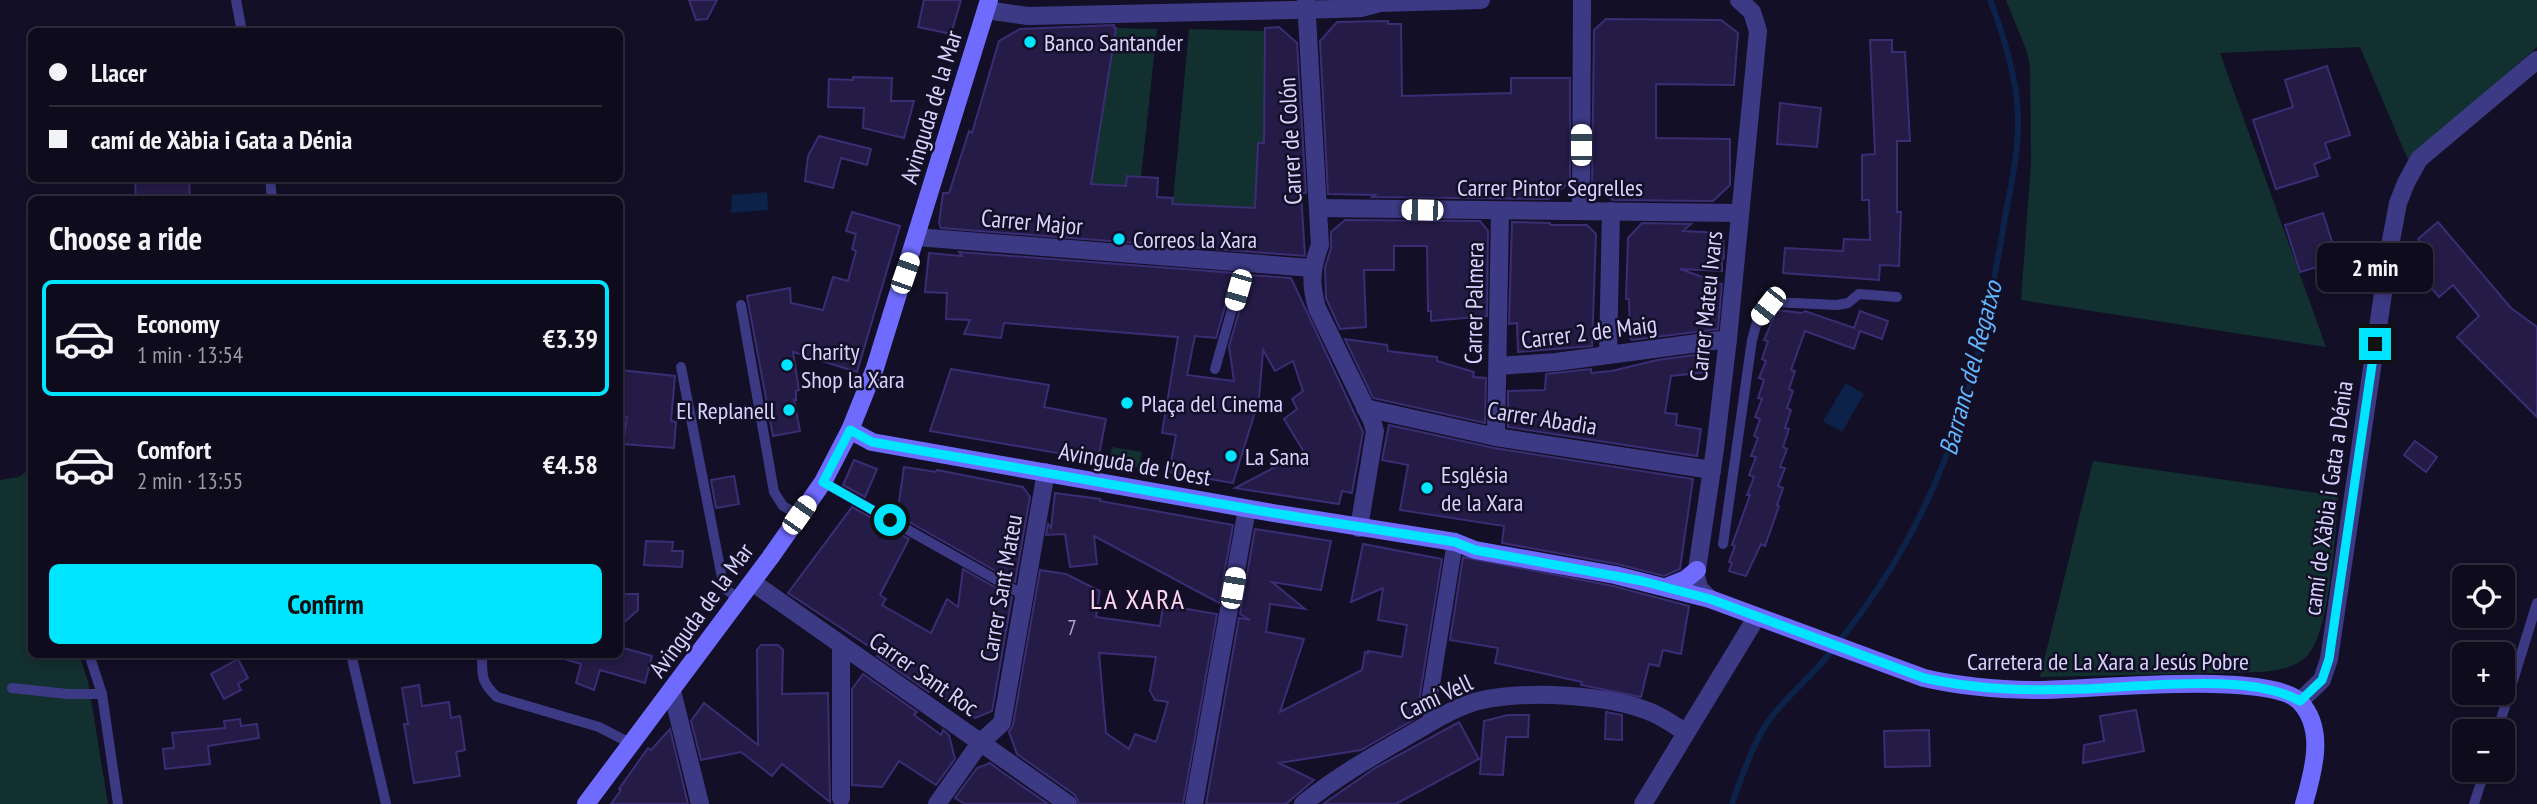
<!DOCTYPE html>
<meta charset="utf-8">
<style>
body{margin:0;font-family:"PT Sans Narrow",sans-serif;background:#1c1929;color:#f1f3f6;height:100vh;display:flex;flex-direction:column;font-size:26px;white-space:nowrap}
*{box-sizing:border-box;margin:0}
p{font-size:23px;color:#9b9ba3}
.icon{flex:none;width:38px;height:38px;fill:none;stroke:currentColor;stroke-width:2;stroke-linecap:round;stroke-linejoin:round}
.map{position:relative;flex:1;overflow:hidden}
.panel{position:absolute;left:28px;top:196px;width:595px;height:462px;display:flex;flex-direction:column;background:#0e0b1c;border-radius:10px;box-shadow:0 4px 10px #0003,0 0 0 2px #2e2b3b}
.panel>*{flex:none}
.top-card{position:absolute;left:28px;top:28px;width:595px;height:154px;border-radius:10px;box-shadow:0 4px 10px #0003,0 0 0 2px #2e2b3b;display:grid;align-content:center;height:154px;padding:0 21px;background:#0e0b1c}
.tools{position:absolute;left:2452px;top:565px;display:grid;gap:14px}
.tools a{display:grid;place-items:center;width:63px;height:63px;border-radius:10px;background:#0e0b1c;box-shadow:0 4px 10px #0003,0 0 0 2px #2e2b3b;font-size:35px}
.end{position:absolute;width:32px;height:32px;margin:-16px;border:9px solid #00e5ff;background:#111;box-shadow:0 0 0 4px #111}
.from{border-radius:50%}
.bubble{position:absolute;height:49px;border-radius:10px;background:#0e0b1c;box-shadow:0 4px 10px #0003,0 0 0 2px #2e2b3b;font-size:23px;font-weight:600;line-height:49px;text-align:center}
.car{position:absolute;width:21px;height:42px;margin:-21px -10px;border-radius:9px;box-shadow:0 0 5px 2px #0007;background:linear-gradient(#fff 24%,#345 0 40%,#fff 0 76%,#345 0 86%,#fff 0)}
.top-card b{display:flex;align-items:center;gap:24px;height:66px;font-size:26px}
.top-card b+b{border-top:2px solid #2e2b3b}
.top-card i{width:18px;height:18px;background:#f1f3f6}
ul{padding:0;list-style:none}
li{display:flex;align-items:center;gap:21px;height:116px;margin:0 14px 10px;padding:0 7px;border:4px solid transparent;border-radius:10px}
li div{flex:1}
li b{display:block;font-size:26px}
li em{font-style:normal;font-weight:600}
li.selected{border-color:#00e5ff}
li>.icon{width:63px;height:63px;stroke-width:1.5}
h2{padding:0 21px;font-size:32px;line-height:84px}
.primary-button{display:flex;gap:14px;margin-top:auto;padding:14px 21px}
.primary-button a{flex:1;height:80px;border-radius:10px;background:#00e5ff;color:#111;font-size:28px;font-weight:600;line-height:80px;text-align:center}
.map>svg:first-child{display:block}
.green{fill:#12302f}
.water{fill:#0c2248}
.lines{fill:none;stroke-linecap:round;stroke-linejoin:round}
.stream{stroke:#0c2248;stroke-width:6}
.building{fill:#241b47;stroke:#3b2d73;stroke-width:2;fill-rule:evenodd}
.service{stroke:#3d3a85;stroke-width:10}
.pedestrian{stroke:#3d3a85;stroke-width:16}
.minor{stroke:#3d3a85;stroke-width:18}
.secondary{stroke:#6f6bff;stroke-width:18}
.route{stroke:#00e5ff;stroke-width:9}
.poi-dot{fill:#00e5ff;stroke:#130f26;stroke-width:2.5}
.labels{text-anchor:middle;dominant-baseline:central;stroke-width:5;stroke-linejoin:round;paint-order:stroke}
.number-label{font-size:21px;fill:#aca6d1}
.poi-label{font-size:24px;fill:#d9d4ff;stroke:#130f26;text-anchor:start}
.street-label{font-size:24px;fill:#d9d4ff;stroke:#130f26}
.water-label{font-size:26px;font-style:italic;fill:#62b6ff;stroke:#130f26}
.quarter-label{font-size:28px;letter-spacing:2px;fill:#ffd6f0;stroke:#130f26}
</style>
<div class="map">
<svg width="2537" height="804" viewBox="0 0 2537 804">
<rect width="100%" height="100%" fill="#130f26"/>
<g class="green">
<path d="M2006,0H2537V47L2408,160L2360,47L2220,53L2326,347L2021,300L2031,163L2030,66L2027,52Z"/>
<path d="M1116,28L1157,29L1141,177L1127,176L1126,186H1090Z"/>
<path d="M1189,29L1265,31L1264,143L1258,144L1255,209L1171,222Z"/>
<path d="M1112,447L1142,452L1139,468L1109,463Z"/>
<path d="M2093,461L2338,496C2336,529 2330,634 2307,656C2295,668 2278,670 2262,672L2040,677Z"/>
<path d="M31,468L32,654L79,655L88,681L108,804H0V480L19,477Z"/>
</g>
<g class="water">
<path d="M767,192L768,210L731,213L732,195Z"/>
<path d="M1846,383L1864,394L1842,432L1823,421Z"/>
</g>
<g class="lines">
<path class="stream" d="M1732,804C1740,781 1748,757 1760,735C1774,708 1798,689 1818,667C1841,640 1863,612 1882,582C1954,473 1982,355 2003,229C2009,193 2019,155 2018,118C2018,82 2003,33 1990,0"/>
</g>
<g class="building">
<path d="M689,0H717L707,19L696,20Z"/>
<path d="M924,0H961L951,34L918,27Z"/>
<path d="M1606,19L1721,20L1738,33L1734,85L1656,84V138L1730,139V185L1713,201L1613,200L1592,184L1594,30Z"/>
<path d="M1388,21V24H1401L1402,96L1511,93V78H1570V182L1549,199L1372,197L1375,195L1328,194L1320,41L1337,22Z"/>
<path d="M1114,25V28H1116L1091,184L1126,186L1127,176L1158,178L1157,197L1173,198L1172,204L1255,208L1258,143H1264L1265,28L1279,27L1297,43L1306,193H1301L1305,256L941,228L939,223L943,193H949L969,131L972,133L999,41L1020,29Z"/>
<path d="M1870,40H1892V52H1905L1910,141H1897V212H1901L1899,266L1880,265L1879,280L1783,273L1785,248L1843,251L1844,239L1870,240L1869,200H1862V155L1875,154Z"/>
<path d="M2327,66L2350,135L2325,143L2330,158L2314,164L2318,176L2276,189L2253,120L2293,107L2285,80Z"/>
<path d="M853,77L892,78L891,101H914L904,138L863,128L864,108L828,107L829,79L853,80Z"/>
<path d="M1780,103L1821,108L1817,147L1777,144Z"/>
<path d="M819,136L871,149L867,165L841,158L833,188L805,181L808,156Z"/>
<path d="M189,178L190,200H136L135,181Z"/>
<path d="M852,212L900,226L857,372L793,352L799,390L796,391V400H794L800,431L773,436L747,296L790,288L791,303L823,310L833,277L848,281L856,251L852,249L856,234L846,231Z"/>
<path d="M2323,213L2338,261L2300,272L2285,225Z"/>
<path d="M1345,220L1480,221L1488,231L1487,316L1431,321V311H1428L1427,246H1394V270H1364L1366,327L1340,329L1326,298L1325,268L1331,248V232Z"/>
<path d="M1512,222L1550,223V225H1587L1596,234L1592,346L1518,352L1517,323L1509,324Z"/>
<path d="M2438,222L2511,308L2537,327V417L2457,337L2479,316L2453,285L2439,297L2410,262L2426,249L2418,239Z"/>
<path d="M1642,223L1691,224L1683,231L1723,233L1724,258L1722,260V271L1680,269L1722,284L1718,329L1632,340L1630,338L1629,299H1626L1628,238Z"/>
<path d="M959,252L1235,273L1216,338L1195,336L1187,375L1234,381L1229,346L1250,275L1291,278L1363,432L1352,493L1342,491L1339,504L1235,488L1304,452L1284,419L1297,409L1292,399L1303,391L1293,361L1275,371L1263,350L1259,399L1233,483L1169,472L1176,435L1162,433L1178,337L1004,323L1001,338L964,334L970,320L946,319L947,293L925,292L929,253L962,256Z"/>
<path d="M1777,310L1802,313L1805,311L1854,328L1860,311L1888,321L1882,339L1860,331L1854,349L1805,331L1791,370L1795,371L1789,389L1793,391L1787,408L1791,410L1785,428L1789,429L1783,447L1787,449L1780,467L1785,468L1778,486L1783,488L1777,505L1779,506L1765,546L1761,544L1746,576L1729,571L1732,563L1729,562L1735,546L1732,545L1750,495H1747L1754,477L1749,475L1756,457L1751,456L1758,438L1754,436L1760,419L1755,417L1762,399L1758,398L1764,380L1759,378L1766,361L1762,359L1768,341L1764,340Z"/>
<path d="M1345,339L1387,345L1388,351L1437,357V361L1474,372L1473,377L1486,378L1485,423L1373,398Z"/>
<path d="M1710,353L1708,372L1671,376L1665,413L1677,414L1676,425L1701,429L1697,456L1508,427V391L1545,390L1546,374L1591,369V373L1612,371L1657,360Z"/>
<path d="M951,369L1049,385L1044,407L1106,419L1098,460L930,431Z"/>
<path d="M620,370L675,376L671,421L676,422L674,448L623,444L627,417L620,416Z"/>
<path d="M1389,425L1494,448L1693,479L1680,569L1664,576L1617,564L1502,543L1504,526L1400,510L1408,465L1382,460Z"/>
<path d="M2415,441L2437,457L2426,472L2404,455Z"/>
<path d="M854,460L877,469L865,497L843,485Z"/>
<path d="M904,467L936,472L937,470L1023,487L1030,497L1015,582L897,515Z"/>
<path d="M734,476L739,504L716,508L711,480Z"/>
<path d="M1055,493L1100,499V501L1233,525L1219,603L1094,536L1097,564L1070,567L1065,534L1046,535L1048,524L1051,528Z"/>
<path d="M852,507L909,539L880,595L886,599L882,605L931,633L947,599L958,607L963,569L1012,597L992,711L975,718L931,689L929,692L877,656L879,653L788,593Z"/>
<path d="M1255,529L1331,541L1321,590L1272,582L1305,609L1270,604L1266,632L1304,639L1280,712L1362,670L1365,652L1368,653V651L1402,657L1407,625L1378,620L1383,588L1351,602L1363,544L1442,559L1420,694L1419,711L1413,720L1361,750L1279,763L1314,780L1286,804H1206L1239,618L1250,620L1240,614Z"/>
<path d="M646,541L673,542L672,551H683L682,567L644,565Z"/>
<path d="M1463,557L1613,586L1689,606L1681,654L1663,650L1659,666L1649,664L1641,697L1581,685L1582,682L1495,663L1498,648L1450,640Z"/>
<path d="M1040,570L1066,574L1100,591L1096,617L1160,626L1163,605L1217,614L1183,804H1079L1075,795L1017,754L1009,732L1013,725ZM1099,653L1156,657L1150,691L1155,700L1168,702L1156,742L1135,734L1129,749L1106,733Z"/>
<path d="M620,594H638V610L620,626Z"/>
<path d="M761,645H778L783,650L782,694L828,693L830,802L782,764L772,776L741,752L701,760L691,721L704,703L758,745L757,650Z"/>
<path d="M620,647L652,656L645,683L600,670L594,690L576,683L581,664L564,659L565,654H620Z"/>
<path d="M238,659L248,678L238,684L241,690L224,699L211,674Z"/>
<path d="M863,674L917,712L914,715L941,735L943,730L949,735L955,759L936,785L899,761L882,787L852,785V689Z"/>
<path d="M419,685L422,706L449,702L451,718L460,716L465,750L456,752L460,776L414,783L404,724H408L402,688Z"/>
<path d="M2136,710L2144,751L2083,763L2084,745L2104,741L2100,716Z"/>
<path d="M1606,712L1622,715V740L1605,739Z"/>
<path d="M1508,715H1529L1528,737H1506L1503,775L1480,774L1484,721Z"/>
<path d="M240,719L241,726L257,724L259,738L208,746L210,764L165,769L163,749L174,748L172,733L225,728L224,721Z"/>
<path d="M1459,722L1479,759L1396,804H1323L1375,768Z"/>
<path d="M670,729L688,804H611L621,790L619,789L648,748L651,750Z"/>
<path d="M1929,730L1930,766L1885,767L1884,731Z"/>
<path d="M990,763L1002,772L1048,804H965L955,798L977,768Z"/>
</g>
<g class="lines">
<g class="service">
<path d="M236,0L242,32"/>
<path d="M270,178L272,200"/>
<path d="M741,305L774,492L783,506L799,515"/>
<path d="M681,367L724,588L739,599"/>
<path d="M1215,369L1245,264"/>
<path d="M823,482L1025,596"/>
<path d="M1723,544L1752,340L1758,318L1772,302L1837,305L1848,303L1859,294L1897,297"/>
<path d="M89,654L102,694L118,804"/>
<path d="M351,654L386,804"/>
<path d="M482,654C482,676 481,682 497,697L599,727L630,743"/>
<path d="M12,688L68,694H102"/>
<path d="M2497,732L2537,603"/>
<path d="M2474,804L2485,770"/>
</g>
<path class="pedestrian" d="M1430,713V696L1455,542"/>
<g class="minor">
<path d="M1306,0L1320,245C1311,269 1310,284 1317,308L1372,421L1375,431L1359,528"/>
<path d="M986,10L1028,16L1335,9L1361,8L1380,3L1481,0"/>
<path d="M1319,208L1739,213"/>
<path d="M1581,211L1582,0"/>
<path d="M916,237L1312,268"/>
<path d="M1608,355L1611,211"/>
<path d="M1498,366L1556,362L1728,339"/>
<path d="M1365,408L1496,437L1712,470"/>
<path d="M1496,437L1500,212"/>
<path d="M752,582L1068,804"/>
<path d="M1710,599L1699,588L1696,576L1715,449L1728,339L1758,31L1752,12L1739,0"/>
<path d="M841,646V798"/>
<path d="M672,691L700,804"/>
<path d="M2300,701L2322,680L2329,659L2390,246L2398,203L2406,183L2419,159L2537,60"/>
<path d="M937,804L980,743L1002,723L1046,472"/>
<path d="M1194,804L1247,509"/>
<path d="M1303,804C1337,776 1374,756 1411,734C1432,722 1455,707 1478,701C1525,690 1609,694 1653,713C1664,718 1674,725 1685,732"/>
<path d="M1643,804L1756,618"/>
</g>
<g class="secondary">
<path d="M850,430L872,442L1273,513L1455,542L1475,550L1615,575L1710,599L1924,678C1963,687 2002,690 2041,690C2089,690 2271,670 2300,702C2326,730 2313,772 2304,804"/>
<path d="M1666,587L1686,579L1697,570"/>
<path d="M586,804L772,555L823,482L850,430L875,368L989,0"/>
</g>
</g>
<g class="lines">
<path class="route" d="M890,520L823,482L850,430L872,442L1273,513L1455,542L1475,550L1642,581L1710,599L1924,678C1977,690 2030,691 2084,689C2143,687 2249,672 2300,701L2322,680L2329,659L2375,344"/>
</g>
<g class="poi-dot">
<circle cx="1030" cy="42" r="7"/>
<circle cx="1119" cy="239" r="7"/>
<circle cx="787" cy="365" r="7"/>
<circle cx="1127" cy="403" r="7"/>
<circle cx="789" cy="410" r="7"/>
<circle cx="1231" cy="456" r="7"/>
<circle cx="1427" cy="488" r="7"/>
</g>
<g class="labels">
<g class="number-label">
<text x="1072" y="627">7</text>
</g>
<g class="poi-label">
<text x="1044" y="42">Banco Santander</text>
<text x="1133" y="239">Correos la Xara</text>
<text x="801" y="351">Charity<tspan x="801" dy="28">Shop la Xara</tspan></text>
<text x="1141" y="403">Plaça del Cinema</text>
<text x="775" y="410" text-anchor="end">El Replanell</text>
<text x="1245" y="456">La Sana</text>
<text x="1441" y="474">Església<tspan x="1441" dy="28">de la Xara</tspan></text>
</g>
<g class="street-label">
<text transform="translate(931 107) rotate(-73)">Avinguda de la Mar</text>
<text transform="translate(1290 141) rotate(-93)">Carrer de Colón</text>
<text x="1550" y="187">Carrer Pintor Segrelles</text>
<text transform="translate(1032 222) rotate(5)">Carrer Major</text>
<text transform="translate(1474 303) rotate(-89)">Carrer Palmera</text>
<text transform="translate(1706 306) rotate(-84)">Carrer Mateu Ivars</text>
<text transform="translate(1589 332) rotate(-7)">Carrer 2 de Maig</text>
<text transform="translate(1542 418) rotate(9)">Carrer Abadia</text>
<text transform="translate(1135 464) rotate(10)">Avinguda de l'Oest</text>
<text transform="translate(2328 498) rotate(-82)">camí de Xàbia i Gata a Dénia</text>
<text transform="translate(1001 588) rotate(-80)">Carrer Sant Mateu</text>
<text transform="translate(701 610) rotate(-54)">Avinguda de la Mar</text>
<text x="2108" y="661">Carretera de La Xara a Jesús Pobre</text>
<text transform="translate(924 674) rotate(35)">Carrer Sant Roc</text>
<text transform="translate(1436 697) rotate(-25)">Camí Vell</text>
</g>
<g class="water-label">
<text transform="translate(1970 368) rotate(-75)">Barranc del Regatxo</text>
</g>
<g class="quarter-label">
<text x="1138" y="598">LA XARA</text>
</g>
</g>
</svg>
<div class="tools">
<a><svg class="icon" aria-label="locate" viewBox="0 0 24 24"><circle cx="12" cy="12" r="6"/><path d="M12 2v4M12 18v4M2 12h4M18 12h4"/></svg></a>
<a>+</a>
<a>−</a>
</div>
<i class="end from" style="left:890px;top:520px"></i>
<i class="end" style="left:2375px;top:344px"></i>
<div class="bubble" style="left:2317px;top:243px;width:116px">2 min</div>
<i class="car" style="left:1581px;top:145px;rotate:0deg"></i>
<i class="car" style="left:1422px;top:210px;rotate:271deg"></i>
<i class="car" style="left:905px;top:273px;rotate:19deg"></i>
<i class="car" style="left:1238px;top:290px;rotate:196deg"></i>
<i class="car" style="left:1768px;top:306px;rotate:218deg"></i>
<i class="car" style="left:799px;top:515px;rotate:35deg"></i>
<i class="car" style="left:1233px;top:588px;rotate:10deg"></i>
<div class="top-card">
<b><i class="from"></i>Llacer</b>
<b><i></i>camí de Xàbia i Gata a Dénia</b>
</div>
<section class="panel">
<h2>Choose a ride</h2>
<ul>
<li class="selected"><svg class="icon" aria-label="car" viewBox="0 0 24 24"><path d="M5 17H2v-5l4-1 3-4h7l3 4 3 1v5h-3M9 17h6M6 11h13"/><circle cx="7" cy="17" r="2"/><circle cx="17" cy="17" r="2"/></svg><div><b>Economy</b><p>1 min · 13:54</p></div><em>€3.39</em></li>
<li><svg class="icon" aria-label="car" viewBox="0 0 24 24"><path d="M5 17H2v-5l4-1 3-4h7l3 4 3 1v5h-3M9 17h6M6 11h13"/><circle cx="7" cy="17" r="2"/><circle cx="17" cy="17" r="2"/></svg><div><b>Comfort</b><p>2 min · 13:55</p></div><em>€4.58</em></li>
</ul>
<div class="primary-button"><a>Confirm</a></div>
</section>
</div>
